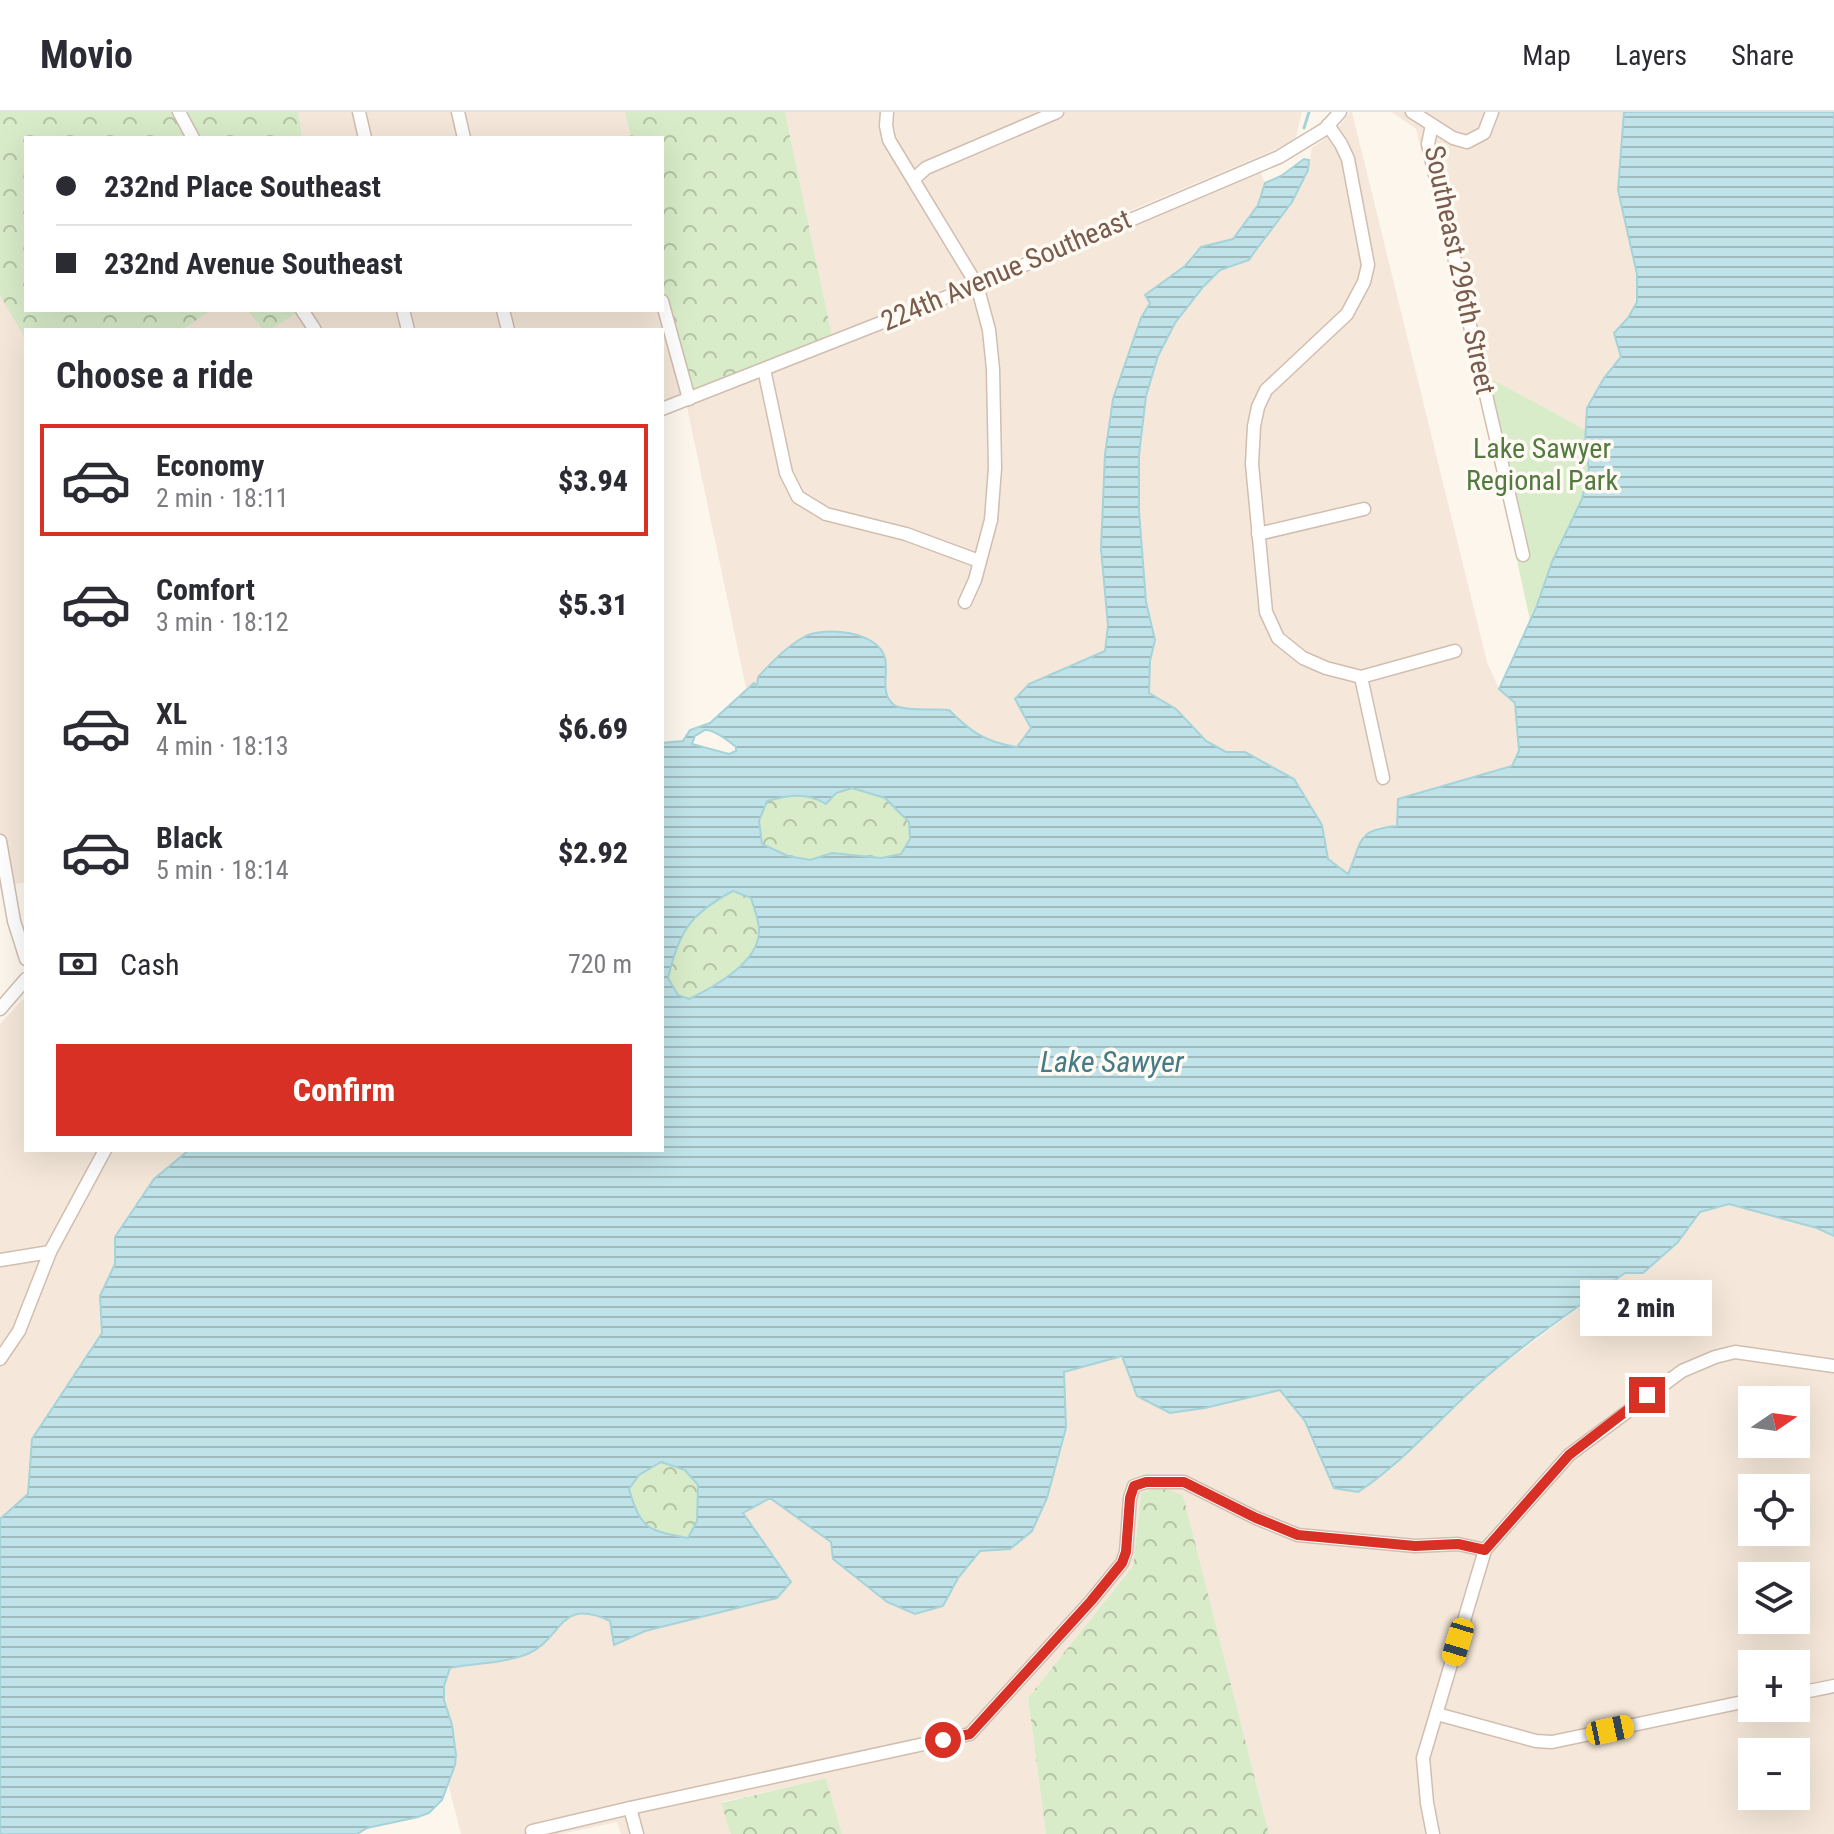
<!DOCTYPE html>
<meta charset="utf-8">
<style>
body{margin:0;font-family:"Roboto Condensed",sans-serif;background:#f2f2f3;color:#2b2b33;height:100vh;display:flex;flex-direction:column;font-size:30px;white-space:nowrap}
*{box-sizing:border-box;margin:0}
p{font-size:26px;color:#7c7c81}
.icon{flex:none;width:44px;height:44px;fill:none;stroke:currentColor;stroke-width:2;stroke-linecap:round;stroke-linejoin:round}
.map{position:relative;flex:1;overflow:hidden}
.sheet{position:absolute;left:24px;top:216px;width:640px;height:824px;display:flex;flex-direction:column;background:#fff;border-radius:0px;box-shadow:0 8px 32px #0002}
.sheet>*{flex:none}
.hud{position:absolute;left:24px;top:24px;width:640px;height:176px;border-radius:0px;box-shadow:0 8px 32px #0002;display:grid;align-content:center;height:176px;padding:0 32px;background:#fff}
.needle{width:52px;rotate:77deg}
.fabs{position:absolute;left:1738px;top:1274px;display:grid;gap:16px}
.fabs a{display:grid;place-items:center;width:72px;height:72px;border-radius:0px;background:#fff;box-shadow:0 8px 32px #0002;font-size:40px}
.end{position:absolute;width:36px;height:36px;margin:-18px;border:10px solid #d93025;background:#fff;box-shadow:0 0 0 4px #fff}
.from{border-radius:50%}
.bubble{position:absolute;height:56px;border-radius:0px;background:#fff;box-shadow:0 8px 32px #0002;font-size:26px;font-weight:800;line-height:56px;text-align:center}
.car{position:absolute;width:24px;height:48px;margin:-24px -12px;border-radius:10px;box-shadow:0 0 6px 2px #0007;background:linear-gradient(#f5c518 24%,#345 0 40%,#f5c518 0 76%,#345 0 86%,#f5c518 0)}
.hud b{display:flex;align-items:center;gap:28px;height:76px;font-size:30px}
.hud b+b{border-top:2px solid #e1e1e2}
.hud i{width:20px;height:20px;background:#2b2b33}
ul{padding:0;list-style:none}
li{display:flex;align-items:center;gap:24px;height:112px;margin:0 16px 12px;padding:0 16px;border:4px solid transparent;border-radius:0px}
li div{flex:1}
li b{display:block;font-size:30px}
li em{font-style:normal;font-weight:800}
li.selected{border-color:#d93025}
li>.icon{width:72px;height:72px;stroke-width:1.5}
h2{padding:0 32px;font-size:36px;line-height:96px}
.pay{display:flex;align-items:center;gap:20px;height:88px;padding:0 32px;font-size:30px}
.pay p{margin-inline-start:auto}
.primary-button{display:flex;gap:16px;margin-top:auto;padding:16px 32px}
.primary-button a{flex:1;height:92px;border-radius:0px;background:#d93025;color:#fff;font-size:32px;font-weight:800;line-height:92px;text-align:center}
header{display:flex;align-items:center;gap:48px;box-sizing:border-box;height:112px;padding:0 40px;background:#fff;border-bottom:2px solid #e1e1e2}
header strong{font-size:38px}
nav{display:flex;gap:44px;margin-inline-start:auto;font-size:28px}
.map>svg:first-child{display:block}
.residential{fill:#f5e8da;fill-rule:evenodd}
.forest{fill:url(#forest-crowns)}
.park{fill:#d8ecc9}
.water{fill:url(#water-rules);stroke:#a5d3da;stroke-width:2;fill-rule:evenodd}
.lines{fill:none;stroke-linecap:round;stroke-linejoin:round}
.stream{stroke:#a5d3da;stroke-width:3}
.minor-casing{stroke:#d1beb0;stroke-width:15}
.minor{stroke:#fff;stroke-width:12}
.route{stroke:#d93025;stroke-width:10}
.labels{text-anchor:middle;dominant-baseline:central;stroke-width:7;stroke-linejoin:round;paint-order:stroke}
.street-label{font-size:28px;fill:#7a5c4d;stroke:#fffaf3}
.park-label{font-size:28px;fill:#537a41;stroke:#fffaf3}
.water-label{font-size:30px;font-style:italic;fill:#437c86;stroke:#fffaf3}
</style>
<header>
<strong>Movio</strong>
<nav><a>Map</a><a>Layers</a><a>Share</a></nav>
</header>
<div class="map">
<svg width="1834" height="1722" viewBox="0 0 1834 1722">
<defs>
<pattern id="forest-crowns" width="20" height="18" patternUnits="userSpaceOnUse" patternTransform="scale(2)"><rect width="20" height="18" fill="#d8ecc9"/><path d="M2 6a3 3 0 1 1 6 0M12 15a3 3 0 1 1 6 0" fill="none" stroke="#b4c2a5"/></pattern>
<pattern id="water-rules" width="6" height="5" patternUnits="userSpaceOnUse" patternTransform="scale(2)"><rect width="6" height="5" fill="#bfe3e8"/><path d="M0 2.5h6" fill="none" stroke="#a0bbbe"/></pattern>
</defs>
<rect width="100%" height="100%" fill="#fdf6ec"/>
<g class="residential">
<path d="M0,0H625L631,26H26V198H662V167L687,280L662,290V218H26V770L0,775Z"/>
<path d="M785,0H1302L1296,25L1291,31L832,224Z"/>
<path d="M1350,0H1352L1487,550L1499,577L1515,591L1519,639L1512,654L1398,687L1397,714L1377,715L1348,763L1328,747L1322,713L1245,640H1226L1206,629L1176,597L1149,581L1150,549L1155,528L1146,490L1139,399V343L1146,284L1158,244L1175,212L1203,175L1220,158L1249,148L1292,90L1308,58L1312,36L1336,19Z"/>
<path d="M1392,0H1624L1618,78L1637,162V190L1628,206L1614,221L1621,245L1604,266L1587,296L1586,318L1482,262H1476L1416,17Z"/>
<path d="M1260,59L1265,71L1258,93L1233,127L1195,139L1185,154L1145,183L1150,191L1141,206L1113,287L1105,342L1101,437L1108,513L1105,539L1029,572L1016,587L1031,617L1017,635L992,631L967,616L949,598L901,596L893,592L885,576V546L759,572L757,575L754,571L746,576L687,295Z"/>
<path d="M26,884V1038H189L115,1125V1152L100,1184L102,1221L32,1327L28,1382L0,1407V912Z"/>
<path d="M1729,1092L1817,1116L1834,1124V1722H1269L1183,1383L1141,1381L1133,1454L1028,1586L1046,1722H842L826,1666L722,1690L731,1722H621L617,1710L561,1722H461L448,1671L456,1643L452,1613L444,1588V1574L450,1556L488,1552L528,1542L573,1502L591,1500L610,1509L614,1533L644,1519L791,1470L742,1401L770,1386L831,1430L833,1447L887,1490L943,1494L958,1466L980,1438L1010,1437L1066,1316L1063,1260L1122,1244L1137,1284L1170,1301L1205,1296L1280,1278L1305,1309L1334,1376L1388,1360L1486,1265L1625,1161L1677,1131L1700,1100ZM1752,1288H1796V1332H1752ZM1752,1376H1796V1420H1752ZM1752,1464H1796V1508H1752ZM1752,1552H1796V1596H1752ZM1752,1640H1796V1684H1752Z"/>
</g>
<g class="forest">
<path d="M0,0H298L302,26H26V198H211L182,218H26V228L0,183Z"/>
<path d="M625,0H785L832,224L689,287L662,167V26H631Z"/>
<path d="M247,198H302L269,218H264Z"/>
<path d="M852,676L885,686L909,710L910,727L901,742L881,746L832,741L810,748L788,744L762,732L759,709L767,689C795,681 824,684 852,676Z"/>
<path d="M732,778L751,786C754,796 759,808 759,818C760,850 713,875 689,887L678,883L668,866C679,817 689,804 732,778Z"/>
<path d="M661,1350L686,1358L698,1373L697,1409L688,1426C647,1417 643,1420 629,1377L638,1363Z"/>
<path d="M1160,1375L1183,1383L1269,1722H1046L1028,1586L1133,1454L1141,1381Z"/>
<path d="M826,1666L842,1722H731L721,1691Z"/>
</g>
<path class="park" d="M1476,262H1482L1586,318L1585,333L1589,358L1582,387L1530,508Z"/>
<path class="water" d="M1624,0H1834V1124L1817,1116L1729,1092L1700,1100L1677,1131L1643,1161H1625C1578,1195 1530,1227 1486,1265C1442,1303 1408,1347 1358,1380L1334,1376L1305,1309L1280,1278L1205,1296L1170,1301L1137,1284L1122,1244L1064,1260L1066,1316L1047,1386L1032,1419L1010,1437L980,1439L958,1466L943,1494L915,1502L887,1490L833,1447L831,1430L770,1386L743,1401L791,1470L777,1486L645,1519L614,1533L610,1509C557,1484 564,1528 525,1543C500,1552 475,1551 450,1556L444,1574V1588L452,1613L456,1643L455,1653L442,1688L429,1701L418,1705L367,1716L357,1722H0V1407L28,1382L32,1327L102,1221L100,1184L115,1152V1125L154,1067L189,1038H662V631L683,629L690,618L710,611L754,571L757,574L758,565C772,550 786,535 804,525C825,514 878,519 885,546C889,562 879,580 894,593C902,599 937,597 949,598C971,620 985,630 1017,635L1031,616L1015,587L1029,572L1105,539L1108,513L1101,437L1105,342L1113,287L1141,206L1150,191L1145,183L1185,154L1201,135L1233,127L1258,93L1265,71L1281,64L1304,47L1309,48L1308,58L1292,90L1253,142L1249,148L1220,158L1203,175L1175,211L1158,244L1146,284L1139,343V399L1146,490L1155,528L1150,549L1149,581L1176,597L1206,629L1226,640H1245L1294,667L1322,713L1328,747L1348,762C1363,729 1355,718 1397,714L1398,687L1512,654L1519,639L1515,591L1499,577L1536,496L1552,450L1582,387L1589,358L1585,333L1587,296L1604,266L1621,245L1614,221L1628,206L1637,190V162L1618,78ZM705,618C713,617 729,629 736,635V639L729,642L692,632L695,624ZM852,676L885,686L909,710L910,727L901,742L881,746L832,741L810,748L788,744L762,732L759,709L767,689C789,683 807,680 826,692L836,681ZM733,779L751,786C754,796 759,808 759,818C760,850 714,875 689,887L678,883L668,866C679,819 690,802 733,779ZM661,1350L685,1358L698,1373L697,1409L688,1426C648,1418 641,1418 629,1377L639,1363Z"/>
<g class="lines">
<path class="stream" d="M1304,16L1309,0"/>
<defs>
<g id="minor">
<path d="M179,0L193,26"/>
<path d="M359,0L365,26"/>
<path d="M458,0L464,26"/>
<path d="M887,0L886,14L889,28L977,173L989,218L993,257L995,356L991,408L975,468L965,490"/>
<path d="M1412,0L1453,26L1467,30L1484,21L1492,0"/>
<path d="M1328,13L1341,32L1348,47L1368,153L1364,170L1347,202L1266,278L1258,295L1254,314L1252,352L1266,500L1278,526L1303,546L1326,556L1361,565L1455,539"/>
<path d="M1432,13L1428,32L1523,443"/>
<path d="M914,67L926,56L1057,0"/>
<path d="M662,189L689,287"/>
<path d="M302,198L315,218"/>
<path d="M403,198L408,218"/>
<path d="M503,198L508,218"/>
<path d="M764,257L786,361L798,385L826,402L906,422L979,449"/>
<path d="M662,297L977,173L1279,45L1325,17L1340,0"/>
<path d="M1258,422L1364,397"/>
<path d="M1361,565L1383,666"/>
<path d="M0,729L14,809L26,847"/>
<path d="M0,897L26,867"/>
<path d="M0,1148L50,1140"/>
<path d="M0,1247L19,1219L50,1140L105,1038"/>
<path d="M1809,1579L1834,1574"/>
<path d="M1437,1602L1536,1629L1552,1630L1752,1588"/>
<path d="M630,1696L637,1722"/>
<path d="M532,1719L630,1696L970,1622L1091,1489L1122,1451L1126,1440L1130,1386L1134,1374L1146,1370H1184L1256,1406L1298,1423L1415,1434L1458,1432L1485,1438L1569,1343L1682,1259L1715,1245L1735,1240L1834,1254"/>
<path d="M1433,1722L1427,1691L1423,1646L1485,1438"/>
</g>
</defs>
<use href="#minor" class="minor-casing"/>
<use href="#minor" class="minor"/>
</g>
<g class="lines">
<path class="route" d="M943,1628L970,1622L1091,1489L1122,1451L1126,1440L1130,1386L1134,1374L1146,1370H1184L1256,1406L1298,1423L1415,1434L1458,1432L1485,1438L1569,1343L1647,1283"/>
</g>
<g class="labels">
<g class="street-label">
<text transform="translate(1006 158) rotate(-23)">224th Avenue Southeast</text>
<text transform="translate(1460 158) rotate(78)">Southeast 296th Street</text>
</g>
<g class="park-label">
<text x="1542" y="336">Lake Sawyer<tspan x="1542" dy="32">Regional Park</tspan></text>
</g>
<g class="water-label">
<text x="1112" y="949">Lake Sawyer</text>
</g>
</g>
</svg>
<div class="fabs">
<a><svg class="needle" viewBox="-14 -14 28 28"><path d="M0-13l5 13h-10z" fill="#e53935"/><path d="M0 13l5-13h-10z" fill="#7c7c81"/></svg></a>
<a><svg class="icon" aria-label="locate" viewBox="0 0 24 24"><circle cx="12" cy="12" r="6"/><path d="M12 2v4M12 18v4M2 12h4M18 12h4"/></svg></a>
<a><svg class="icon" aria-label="layers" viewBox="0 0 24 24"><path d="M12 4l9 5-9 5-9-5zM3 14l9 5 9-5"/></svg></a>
<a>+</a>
<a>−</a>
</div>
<i class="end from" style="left:943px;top:1628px"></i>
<i class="end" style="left:1647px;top:1283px"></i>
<div class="bubble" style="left:1580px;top:1168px;width:132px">2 min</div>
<i class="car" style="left:1458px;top:1530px;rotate:197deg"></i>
<i class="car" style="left:1610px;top:1618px;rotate:78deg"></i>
<div class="hud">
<b><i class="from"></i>232nd Place Southeast</b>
<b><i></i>232nd Avenue Southeast</b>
</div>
<section class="sheet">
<h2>Choose a ride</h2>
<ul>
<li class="selected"><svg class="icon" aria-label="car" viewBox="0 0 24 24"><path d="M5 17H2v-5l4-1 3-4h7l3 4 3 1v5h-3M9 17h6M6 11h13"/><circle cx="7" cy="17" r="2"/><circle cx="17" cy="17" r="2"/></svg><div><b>Economy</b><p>2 min · 18:11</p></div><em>$3.94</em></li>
<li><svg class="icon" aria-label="car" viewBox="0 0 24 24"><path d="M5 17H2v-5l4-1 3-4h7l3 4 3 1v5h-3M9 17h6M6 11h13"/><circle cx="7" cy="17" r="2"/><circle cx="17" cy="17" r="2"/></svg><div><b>Comfort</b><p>3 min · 18:12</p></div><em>$5.31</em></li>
<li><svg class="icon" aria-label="car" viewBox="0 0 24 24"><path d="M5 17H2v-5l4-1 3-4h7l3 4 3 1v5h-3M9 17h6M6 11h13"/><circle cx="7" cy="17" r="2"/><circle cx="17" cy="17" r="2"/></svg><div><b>XL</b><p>4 min · 18:13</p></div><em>$6.69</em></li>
<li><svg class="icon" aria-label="car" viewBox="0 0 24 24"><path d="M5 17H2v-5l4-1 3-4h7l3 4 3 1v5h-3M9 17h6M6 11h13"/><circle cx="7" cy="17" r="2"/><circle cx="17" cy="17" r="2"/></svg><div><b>Black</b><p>5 min · 18:14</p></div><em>$2.92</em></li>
</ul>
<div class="pay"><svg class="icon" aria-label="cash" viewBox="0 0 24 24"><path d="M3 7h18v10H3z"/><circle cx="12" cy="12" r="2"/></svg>Cash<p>720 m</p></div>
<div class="primary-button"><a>Confirm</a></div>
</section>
</div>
